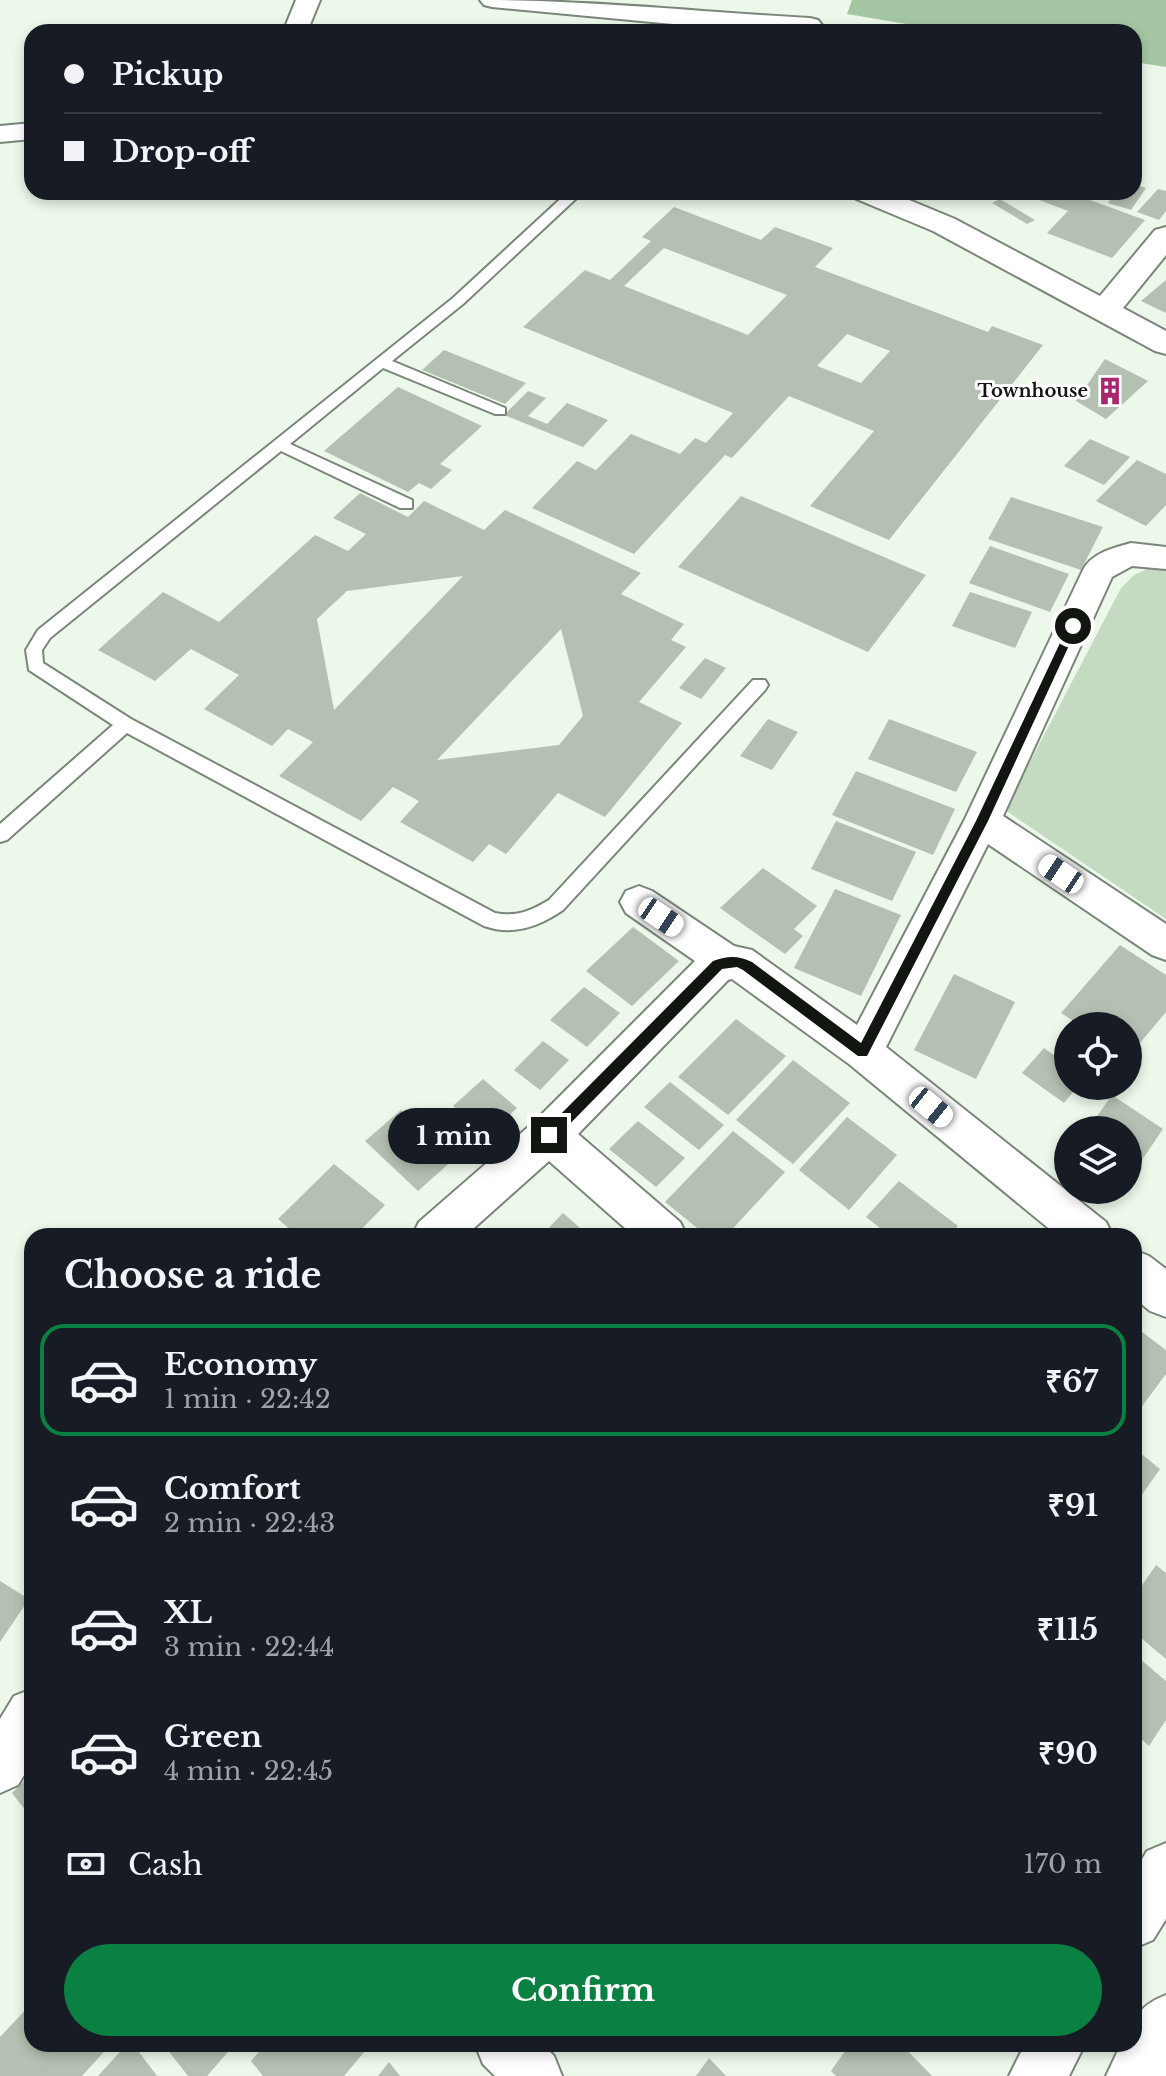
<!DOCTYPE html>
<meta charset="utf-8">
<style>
body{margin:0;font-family:"Libre Baskerville",serif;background:#242831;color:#f1f3f6;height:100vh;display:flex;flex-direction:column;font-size:30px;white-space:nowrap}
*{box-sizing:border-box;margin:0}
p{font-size:26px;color:#9ea1a6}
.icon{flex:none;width:44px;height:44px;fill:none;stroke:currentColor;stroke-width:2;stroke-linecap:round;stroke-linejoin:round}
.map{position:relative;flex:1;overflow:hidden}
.drawer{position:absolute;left:24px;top:1228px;width:1118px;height:824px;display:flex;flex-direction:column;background:#171b24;border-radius:24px;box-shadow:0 4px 12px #0003}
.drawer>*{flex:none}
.banner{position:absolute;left:24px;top:24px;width:1118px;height:176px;border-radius:24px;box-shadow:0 4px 12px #0003;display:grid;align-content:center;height:176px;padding:0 40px;background:#171b24}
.fabs{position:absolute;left:1054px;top:1012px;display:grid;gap:16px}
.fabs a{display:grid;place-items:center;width:88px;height:88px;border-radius:50%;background:#171b24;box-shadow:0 4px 12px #0003;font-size:40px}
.end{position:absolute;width:36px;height:36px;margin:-18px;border:10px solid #121611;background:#fff;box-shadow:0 0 0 4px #fff}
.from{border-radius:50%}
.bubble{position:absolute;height:56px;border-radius:28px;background:#171b24;box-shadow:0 4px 12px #0003;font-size:26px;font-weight:700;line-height:56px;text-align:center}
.car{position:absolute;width:24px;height:48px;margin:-24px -12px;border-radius:10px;box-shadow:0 0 6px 2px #0007;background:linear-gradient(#fff 24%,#345 0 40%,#fff 0 76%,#345 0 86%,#fff 0)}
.banner b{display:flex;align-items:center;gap:28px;height:76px;font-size:30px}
.banner b+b{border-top:2px solid #363941}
.banner i{width:20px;height:20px;background:#f1f3f6}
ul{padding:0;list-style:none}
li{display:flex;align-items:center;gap:24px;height:112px;margin:0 16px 12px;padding:0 24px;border:4px solid transparent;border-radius:24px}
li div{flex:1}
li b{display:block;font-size:30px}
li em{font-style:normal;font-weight:700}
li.current{border-color:#0b8043}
li>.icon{width:72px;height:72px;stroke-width:1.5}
h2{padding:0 40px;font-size:36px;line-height:96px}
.pay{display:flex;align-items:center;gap:20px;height:88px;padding:0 40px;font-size:30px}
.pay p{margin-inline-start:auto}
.button{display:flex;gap:16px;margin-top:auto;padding:16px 40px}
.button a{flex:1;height:92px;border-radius:48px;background:#0b8043;color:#fff;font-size:32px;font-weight:700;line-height:92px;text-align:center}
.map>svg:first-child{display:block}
.green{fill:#c4dbc2}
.water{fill:#a5c6a2}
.building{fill:#b4c0b2;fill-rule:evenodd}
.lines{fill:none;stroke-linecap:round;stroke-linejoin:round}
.lane-casing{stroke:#7a8679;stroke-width:4}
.street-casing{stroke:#7a8679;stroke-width:4}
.secondary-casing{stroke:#7a8679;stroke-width:4}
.lane{fill:#fff;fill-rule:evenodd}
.street{fill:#fff;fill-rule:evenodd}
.secondary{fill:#fff;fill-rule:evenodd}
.route{fill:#121611}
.labels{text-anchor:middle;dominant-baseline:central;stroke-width:6;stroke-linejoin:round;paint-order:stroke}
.far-poi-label{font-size:18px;font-weight:bold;fill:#121611;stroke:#fff;text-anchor:end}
</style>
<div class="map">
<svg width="1166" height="2076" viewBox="0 0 1166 2076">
<rect width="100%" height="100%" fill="#ebf8ea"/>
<path class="green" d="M1147,569L1166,570V919L1005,810L1121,588L1134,575Z"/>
<path class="water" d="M852,0H1166V67L1134,62V32H954L847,14Z"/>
<g class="building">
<path d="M1134,184L1146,188L1131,210L1108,203L1116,192H1134Z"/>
<path d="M1158,189L1166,191V211L1159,220L1137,212Z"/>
<path d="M1018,192H1068L1145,220L1112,258L1047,233L1068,211Z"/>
<path d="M1000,199L1035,220L1027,224L992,203Z"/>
<path d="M674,207L761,240L775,227L833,248L815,267L988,332L992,326L1043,345L889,540L810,506L874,431L789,396L732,458L725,455L634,554L532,508L577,461L596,470L631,434L680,454L695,438L706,443L733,413L523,327L585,270L610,280L651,241L642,237ZM664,248L787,295L748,335L624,286ZM847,334L890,351L861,383L817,366Z"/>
<path d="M1166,280V313L1141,301Z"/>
<path d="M444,350L526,383L505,404L422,370Z"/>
<path d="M1105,359L1148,381L1106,419L1076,401Z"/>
<path d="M398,387L482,426L440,464L452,470L431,489L419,483L408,492L324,451Z"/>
<path d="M528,391L546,398L528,416L547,424L567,403L608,420L583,447L504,415Z"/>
<path d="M1090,439L1130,457L1104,485L1064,466Z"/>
<path d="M1137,460L1166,474V505L1146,526L1096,501Z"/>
<path d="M360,493L408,517L424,501L484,530L505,510L641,573L621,594L684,624L671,640L686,647L639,702L682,723L605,817L558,793L506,854L489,844L473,862L400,822L419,801L393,787L361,821L279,776L313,742L288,729L272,746L204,709L239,675L191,649L155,681L98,650L163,592L219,622L315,535L348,551L366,534L333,518ZM463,576L334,710L317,619L347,591ZM561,629L583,716L559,745L437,760Z"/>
<path d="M741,496L926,575L868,652L678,567Z"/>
<path d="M1011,497L1103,527L1081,570L988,539Z"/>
<path d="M990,546L1069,574L1050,612L969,583Z"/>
<path d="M970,592L1032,612L1015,648L952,626Z"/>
<path d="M705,658L726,668L701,699L679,688Z"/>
<path d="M768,719L798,732L772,770L740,756Z"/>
<path d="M889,719L977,752L956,792L868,759Z"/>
<path d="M856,771L955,809L933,855L832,815Z"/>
<path d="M836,821L916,852L892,901L811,869Z"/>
<path d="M763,868L817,906L794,929L803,936L785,954L720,908Z"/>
<path d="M835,889L901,915L861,996L794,968Z"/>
<path d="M633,927L679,961L632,1006L586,971Z"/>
<path d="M1120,945L1166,975V1012L1128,1057V1026H1081L1061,1013Z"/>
<path d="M954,974L1015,1002L976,1079L914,1050Z"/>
<path d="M584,987L620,1013L587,1047L550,1020Z"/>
<path d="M736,1019L786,1056L728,1115L678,1077Z"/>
<path d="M543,1041L569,1060L540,1090L514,1070Z"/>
<path d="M1044,1048L1068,1065V1086H1078L1064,1103L1022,1073Z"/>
<path d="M793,1060L850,1103L793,1164L736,1120Z"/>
<path d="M483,1079L517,1108L488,1135L453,1106Z"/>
<path d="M670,1082L724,1125L699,1150L644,1107Z"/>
<path d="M1112,1095L1163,1129L1142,1160L1128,1151V1130H1096L1090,1126Z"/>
<path d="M401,1110L454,1159L418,1191L365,1141Z"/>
<path d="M847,1117L897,1155L849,1210L799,1170Z"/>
<path d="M638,1121L685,1158L656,1187L609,1149Z"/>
<path d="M733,1131L785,1172L726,1236H707L665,1202Z"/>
<path d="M334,1164L385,1205L355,1236H298L278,1219Z"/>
<path d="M899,1181L958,1226L949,1236H890L866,1217Z"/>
<path d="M563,1213L589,1236H541Z"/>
<path d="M1134,1326L1166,1350V1374L1134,1417Z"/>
<path d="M1134,1448L1160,1469L1134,1506Z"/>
<path d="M1156,1565L1166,1573V1659L1134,1632V1597Z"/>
<path d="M0,1581L29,1599L0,1642Z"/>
<path d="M1134,1654L1166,1681V1720L1149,1746L1134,1733Z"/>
<path d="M32,1773V1819L12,1793Z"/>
<path d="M32,2003V2044H111L82,2076H0V2037Z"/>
<path d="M127,2044H133L157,2076H98Z"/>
<path d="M163,2044H235L207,2076H188Z"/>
<path d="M266,2044H371L344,2076H263L251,2061Z"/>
<path d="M850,2044H901L932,2076H836L831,2071Z"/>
<path d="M709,2058L726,2076H696Z"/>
<path d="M389,2062L400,2076H378Z"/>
</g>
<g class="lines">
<defs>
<path id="lane" d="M568,192H583L463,304L392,361L505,408V414H495L383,368L290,444L412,500V508H400L281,451L50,638L42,650L43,663L131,719L495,913C517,917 531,911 549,900L753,680H765L768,685L765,690L563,910C538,927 513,936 484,926L127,733L7,840L0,842V824L113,725L29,670L26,650L38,630L453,298Z"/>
<g id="street">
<path d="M296,0H320L307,32H283Z"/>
<path d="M480,0C590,0 700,12 810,18L818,20L822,25L818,30L811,32L694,26L492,7L484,5Z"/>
<path d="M1131,543L1166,547V569L1132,566L1112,577L1003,816L1166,924V960L1152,955L988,844L886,1047L1106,1222L1113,1236H1058L849,1064L732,979L728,980L578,1134L680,1222L687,1236H634L549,1161L465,1236H412L419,1222L534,1122L695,961L626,913L620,902L626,891L639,886L652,891L734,946L752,950L857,1025L964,821L1083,570C1092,553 1113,548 1131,543Z"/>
<path d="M1134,1250L1149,1256L1166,1269V1317L1150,1311L1134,1298Z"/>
<path d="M32,1689V1762L18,1785L0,1793V1719L14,1696Z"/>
<path d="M1166,1843V1919L1153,1940L1134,1948V1872L1147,1851Z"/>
<path d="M1166,1995V2076H1106L1121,2044H1134C1134,2015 1139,2006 1166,1995Z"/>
<path d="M475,2044H542L554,2056L562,2076H495L483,2064Z"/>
<path d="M1025,2044H1085L1069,2076H1009Z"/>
</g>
<g id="secondary">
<path d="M32,123V139L0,142V126Z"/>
<path d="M849,192H890L955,219L1100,296L1155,230L1166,227V255L1123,308L1166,331V354L1155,351L933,231L854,198Z"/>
</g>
</defs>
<use href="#lane" class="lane-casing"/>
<use href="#street" class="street-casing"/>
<use href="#secondary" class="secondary-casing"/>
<use href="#lane" class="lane"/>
<use href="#street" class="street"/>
<use href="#secondary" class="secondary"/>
</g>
<path class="route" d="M1073,622L1078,626L988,821L867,1056H858L743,970L737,967L722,969L554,1140H544V1131L713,961C728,956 737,955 752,962L861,1043L976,821L1068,626Z"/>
<defs>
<symbol id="building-bare" viewBox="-9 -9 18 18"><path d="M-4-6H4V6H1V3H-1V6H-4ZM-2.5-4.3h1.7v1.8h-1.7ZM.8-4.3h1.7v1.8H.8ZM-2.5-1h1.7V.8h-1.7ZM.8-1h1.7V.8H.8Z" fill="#aa256d" stroke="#fff" stroke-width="2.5" paint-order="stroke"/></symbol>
</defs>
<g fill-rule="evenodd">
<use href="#building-bare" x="1090" y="371" width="40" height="40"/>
</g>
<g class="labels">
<g class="far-poi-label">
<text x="1088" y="391">Townhouse</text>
</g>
</g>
</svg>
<div class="fabs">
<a><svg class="icon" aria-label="locate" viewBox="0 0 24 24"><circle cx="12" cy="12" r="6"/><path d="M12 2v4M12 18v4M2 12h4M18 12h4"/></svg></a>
<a><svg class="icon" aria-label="layers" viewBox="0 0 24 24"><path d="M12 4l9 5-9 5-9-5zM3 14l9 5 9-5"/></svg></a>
</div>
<i class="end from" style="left:1073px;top:626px"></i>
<i class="end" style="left:549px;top:1135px"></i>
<div class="bubble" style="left:388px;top:1108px;width:132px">1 min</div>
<i class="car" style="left:1061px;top:874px;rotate:304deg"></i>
<i class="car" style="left:661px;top:917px;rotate:124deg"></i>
<i class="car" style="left:931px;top:1107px;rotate:129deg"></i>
<div class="banner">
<b><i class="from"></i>Pickup</b>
<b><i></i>Drop-off</b>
</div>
<section class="drawer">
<h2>Choose a ride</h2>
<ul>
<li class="current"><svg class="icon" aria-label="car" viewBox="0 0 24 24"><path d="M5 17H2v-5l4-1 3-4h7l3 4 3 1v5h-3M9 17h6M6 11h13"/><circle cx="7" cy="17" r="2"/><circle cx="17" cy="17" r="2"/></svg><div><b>Economy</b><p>1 min · 22:42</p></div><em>₹67</em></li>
<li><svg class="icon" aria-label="car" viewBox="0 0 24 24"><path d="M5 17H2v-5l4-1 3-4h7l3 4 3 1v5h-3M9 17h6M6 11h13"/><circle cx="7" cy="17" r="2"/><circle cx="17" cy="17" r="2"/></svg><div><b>Comfort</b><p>2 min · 22:43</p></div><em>₹91</em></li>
<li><svg class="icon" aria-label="car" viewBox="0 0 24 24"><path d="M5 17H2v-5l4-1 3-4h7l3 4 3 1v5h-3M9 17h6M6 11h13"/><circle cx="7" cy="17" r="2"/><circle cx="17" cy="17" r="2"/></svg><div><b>XL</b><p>3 min · 22:44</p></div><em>₹115</em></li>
<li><svg class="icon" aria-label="car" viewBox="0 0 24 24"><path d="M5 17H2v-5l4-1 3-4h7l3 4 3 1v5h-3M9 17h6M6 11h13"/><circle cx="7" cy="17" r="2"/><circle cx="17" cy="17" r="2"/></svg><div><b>Green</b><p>4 min · 22:45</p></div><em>₹90</em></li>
</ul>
<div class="pay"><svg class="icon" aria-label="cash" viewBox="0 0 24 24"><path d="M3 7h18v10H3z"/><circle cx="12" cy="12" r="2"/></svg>Cash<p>170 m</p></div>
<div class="button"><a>Confirm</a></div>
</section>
</div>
